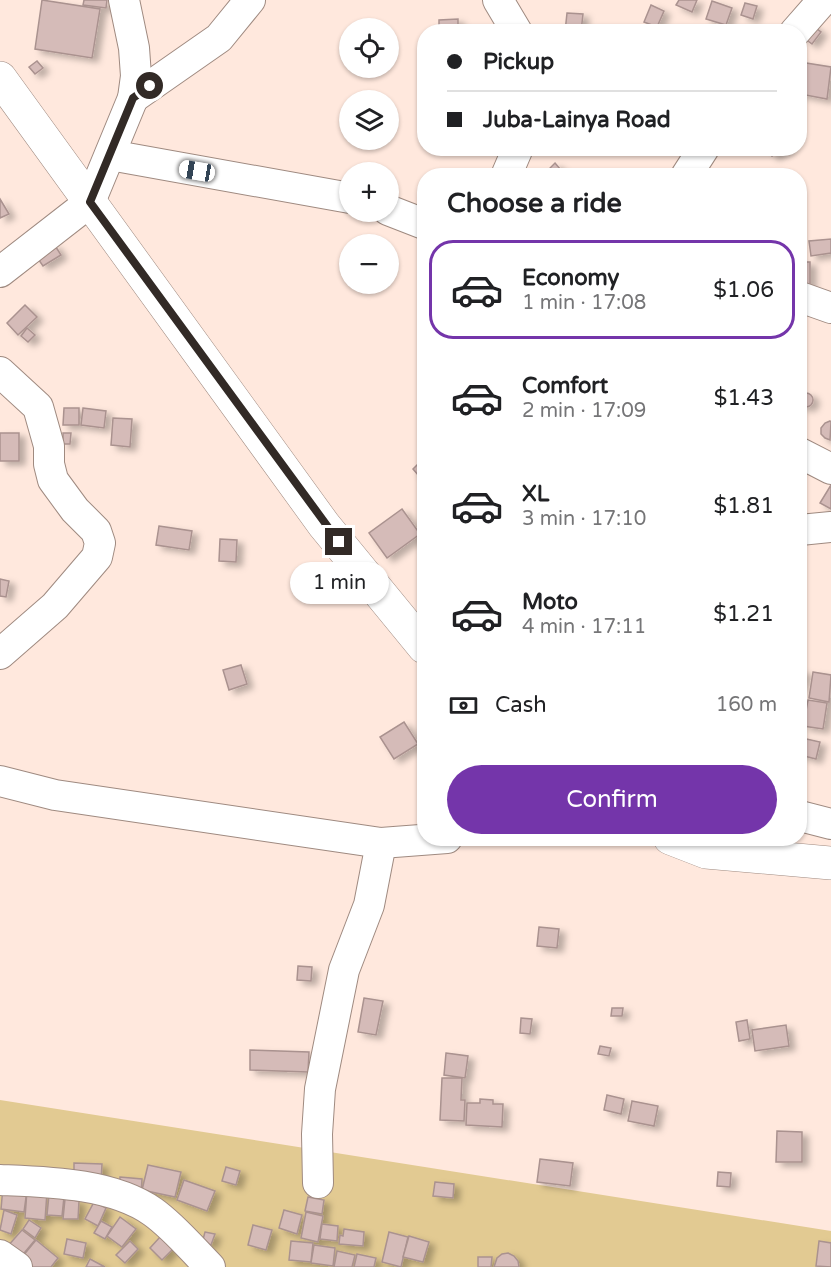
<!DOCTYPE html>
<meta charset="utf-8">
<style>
body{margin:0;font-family:"Varela Round",sans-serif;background:#f2f2f2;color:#202124;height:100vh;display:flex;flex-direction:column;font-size:22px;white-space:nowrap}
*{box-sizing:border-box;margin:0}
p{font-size:20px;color:#757577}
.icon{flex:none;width:33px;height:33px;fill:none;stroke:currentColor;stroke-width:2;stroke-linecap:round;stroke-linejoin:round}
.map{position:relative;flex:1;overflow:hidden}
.side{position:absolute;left:417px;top:168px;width:390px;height:678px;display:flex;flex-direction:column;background:#fff;border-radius:24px;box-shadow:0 2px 4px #0004}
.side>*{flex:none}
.hud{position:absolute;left:417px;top:24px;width:390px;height:132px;border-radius:24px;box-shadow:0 2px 4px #0004;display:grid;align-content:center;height:132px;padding:0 30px;background:#fff}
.tools{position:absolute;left:339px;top:18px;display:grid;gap:12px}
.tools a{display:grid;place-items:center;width:60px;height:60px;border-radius:50%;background:#fff;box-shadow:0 2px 4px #0004;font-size:30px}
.end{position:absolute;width:27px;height:27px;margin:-14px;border:8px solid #322a26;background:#fff;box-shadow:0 0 0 3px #fff}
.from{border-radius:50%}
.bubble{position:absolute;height:42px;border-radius:21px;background:#fff;box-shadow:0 2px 4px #0004;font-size:20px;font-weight:600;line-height:42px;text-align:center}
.car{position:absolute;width:18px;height:36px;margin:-18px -9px;border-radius:8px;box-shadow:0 0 4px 2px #0007;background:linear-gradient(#fff 24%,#345 0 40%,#fff 0 76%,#345 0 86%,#fff 0)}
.hud b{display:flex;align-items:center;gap:21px;height:57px;font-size:22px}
.hud b+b{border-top:2px solid #e0e0e0}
.hud i{width:15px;height:15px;background:#202124}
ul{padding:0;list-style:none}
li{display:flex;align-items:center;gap:18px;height:99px;margin:0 12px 9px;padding:0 18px;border:3px solid transparent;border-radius:24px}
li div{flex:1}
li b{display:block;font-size:22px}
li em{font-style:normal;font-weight:600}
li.selected{border-color:#7435aa}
li>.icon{width:54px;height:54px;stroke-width:1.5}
h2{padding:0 30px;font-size:27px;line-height:72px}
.pay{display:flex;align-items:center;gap:15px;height:66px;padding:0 30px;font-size:22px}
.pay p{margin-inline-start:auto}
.action{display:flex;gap:12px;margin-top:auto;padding:12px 30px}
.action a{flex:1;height:69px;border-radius:36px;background:#7435aa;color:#fff;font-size:24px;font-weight:600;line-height:69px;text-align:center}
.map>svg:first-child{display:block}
.green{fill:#e2ca92}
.building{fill:#d5bbb8;stroke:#aa928f;stroke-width:1.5;filter:url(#shadow)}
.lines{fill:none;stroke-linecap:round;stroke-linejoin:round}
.minor-casing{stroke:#9f8a80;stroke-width:32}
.major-casing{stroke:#9f8a80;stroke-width:34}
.minor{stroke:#fff;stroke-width:30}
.major{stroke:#fff;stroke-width:33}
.route{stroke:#322a26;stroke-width:8}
</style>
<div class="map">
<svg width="831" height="1267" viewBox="0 0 831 1267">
<defs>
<filter id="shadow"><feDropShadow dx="6" dy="4" stdDeviation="3" flood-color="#0004"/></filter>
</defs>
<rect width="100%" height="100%" fill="#ffe8dd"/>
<path class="green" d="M0,1100L831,1231V1267H0Z"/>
<g class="building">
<path d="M42,0L100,9L92,58L35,49Z"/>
<path d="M84,0H107L106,8L83,5Z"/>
<path d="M679,0H697L692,12L676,5Z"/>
<path d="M712,1L732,8L726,25L706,19Z"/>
<path d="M745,3L757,6L753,19L741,15Z"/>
<path d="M651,5L664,11L657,27L644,22Z"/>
<path d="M567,13L583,14L581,32H565Z"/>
<path d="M458,19V32H439V20Z"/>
<path d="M808,22L821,32L812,44L800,35Z"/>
<path d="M37,61L43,68L35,74L29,67Z"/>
<path d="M800,62L831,67L827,99L800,94Z"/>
<path d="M769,148H789L772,156Z"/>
<path d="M555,163L566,176H547L545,173Z"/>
<path d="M0,199L9,214L0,218Z"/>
<path d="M831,239V253L811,256L809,241Z"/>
<path d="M54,244L61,255L43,266L36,256Z"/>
<rect x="800" y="262" width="10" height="30"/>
<path d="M25,305L37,317L18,335L7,323Z"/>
<path d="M27,328L35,335L28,342L21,336Z"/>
<circle cx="806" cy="400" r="7"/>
<path d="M64,408H79V425H63Z"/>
<path d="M83,408L106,411L104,428L81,425Z"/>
<path d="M113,418L132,419L130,447L111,445Z"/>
<path d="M830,421L831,422L830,440L825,438L821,434V428L825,423Z"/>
<rect x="0" y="433" width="19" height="28"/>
<path d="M63,433H71L70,444H63Z"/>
<path d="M424,458V482L413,469Z"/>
<path d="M831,485V509L820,503Z"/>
<path d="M402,509L420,534L387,558L369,533Z"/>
<path d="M159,526L192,531L189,550L156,545Z"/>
<path d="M220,539L237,540L236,562L219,561Z"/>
<path d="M0,579L9,581L6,597L0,596Z"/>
<path d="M241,665L247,684L229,690L223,670Z"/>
<path d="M800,670L806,672L801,690H800Z"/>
<path d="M813,672L831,675L829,702L809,698Z"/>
<path d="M808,700L827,703L823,729L803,726Z"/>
<path d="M404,722L418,744L394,759L380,737Z"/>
<path d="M802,738L820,742L816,759L800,755Z"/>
<path d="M539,927L559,929L557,948L537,946Z"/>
<path d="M298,966L312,967L311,981L297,980Z"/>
<path d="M364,998L383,1001L376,1035L358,1032Z"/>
<path d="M612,1008H623L622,1016H611Z"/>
<path d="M521,1018L532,1019L530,1034L520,1033Z"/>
<path d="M747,1020L750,1039L739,1041L736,1022Z"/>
<path d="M786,1025L789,1046L755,1051L752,1030Z"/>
<path d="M600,1046L611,1048L609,1056L598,1054Z"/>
<path d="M250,1050L309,1052L308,1072L250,1070Z"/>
<path d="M446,1053L468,1056L465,1078L444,1075Z"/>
<path d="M442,1078H462L461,1100H465L464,1121L440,1120Z"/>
<path d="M607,1095L624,1099L621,1114L604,1110Z"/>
<path d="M480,1099L493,1100V1104H503L502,1127L466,1125L467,1103H480Z"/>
<path d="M632,1101L658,1106L654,1126L628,1121Z"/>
<path d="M777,1131L802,1132V1162H776Z"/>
<path d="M540,1159L573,1163L570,1186L537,1182Z"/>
<path d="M74,1163L102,1164L101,1182L74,1181Z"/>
<path d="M148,1165L181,1172L175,1197L142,1190Z"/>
<path d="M226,1167L240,1171L236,1185L222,1181Z"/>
<path d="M718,1172L731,1173L730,1187L717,1186Z"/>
<path d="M120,1177L142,1179L141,1194L119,1192Z"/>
<path d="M184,1180L215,1191L207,1211L177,1200Z"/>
<path d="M435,1182L454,1184L453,1198L433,1196Z"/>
<path d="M3,1187L27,1190L24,1212L1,1209Z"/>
<path d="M27,1190L47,1192L45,1220L25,1218Z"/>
<path d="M49,1195L64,1197L62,1216L47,1215Z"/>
<path d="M308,1197L324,1200L322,1214L305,1211Z"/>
<path d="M65,1199L79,1201L78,1219H63Z"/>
<path d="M94,1202L106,1208L98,1226L85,1219Z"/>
<path d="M4,1210L17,1215L11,1234L0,1230Z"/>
<path d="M284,1210L302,1215L297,1234L279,1228Z"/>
<path d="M306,1212L323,1216L318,1242L301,1238Z"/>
<path d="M120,1217L136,1229L122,1247L107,1236Z"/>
<path d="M29,1220L41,1228L35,1238L23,1229Z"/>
<path d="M101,1221L112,1227L105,1239L94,1233Z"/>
<path d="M322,1224L338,1226L337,1241L320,1239Z"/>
<path d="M253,1225L272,1230L266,1250L248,1245Z"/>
<path d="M344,1229L364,1232L363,1246L339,1244L340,1235L343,1236Z"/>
<path d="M22,1230L35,1240L20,1258L7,1247Z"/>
<path d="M205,1232L215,1234L211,1245L202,1243Z"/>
<path d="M389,1232L408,1237L401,1267L382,1262Z"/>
<path d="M409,1236L429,1242L423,1262L403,1257Z"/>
<path d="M160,1237L173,1249L162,1260L150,1248Z"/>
<path d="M67,1239L86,1243L83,1258L64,1254Z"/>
<path d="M36,1240L58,1258L51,1267H24L18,1262Z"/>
<path d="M130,1241L138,1249L125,1263L116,1255Z"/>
<path d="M291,1241L313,1243L311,1262L289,1260Z"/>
<path d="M819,1241L831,1243V1267L816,1266Z"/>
<path d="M314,1245L335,1248L333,1266L311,1263Z"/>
<path d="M337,1251L355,1255L352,1267H334Z"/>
<path d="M508,1253L514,1256L518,1261L519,1267H494L497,1258L502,1254Z"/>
<path d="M357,1254L376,1258L374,1267H354Z"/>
<path d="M478,1257H492L491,1267H478Z"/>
<path d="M90,1259L105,1267H86Z"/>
</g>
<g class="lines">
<defs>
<g id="minor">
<path d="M498,0L517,32"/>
<path d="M795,32L823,0"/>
<path d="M133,98L219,38L250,0"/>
<path d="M110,155L350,198"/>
<path d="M506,176L518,148"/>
<path d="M686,176L704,148"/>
<path d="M388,210L424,224"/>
<path d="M0,272L90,202L133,98L136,76L134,48L124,0"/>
<path d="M800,297L831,308"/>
<path d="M0,372L38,407L49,446V464L53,480L75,510L96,531L100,543L97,557L55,606L0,654"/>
<path d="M800,453L831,469"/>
<path d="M800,530L831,527"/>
<path d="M0,781L55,795L381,843L447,838"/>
<path d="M800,816L831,824"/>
<path d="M0,1180C48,1182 112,1183 153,1212C174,1227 192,1249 210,1267"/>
<path d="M318,1183L317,1134L320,1089L344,970L369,905L381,843"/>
<path d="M0,1255L17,1267"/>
</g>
<g id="major">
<path d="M0,78L324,525L424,647"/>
<path d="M670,838L706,852L831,863"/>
</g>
</defs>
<use href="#minor" class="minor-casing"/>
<use href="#major" class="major-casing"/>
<use href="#minor" class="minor"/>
<use href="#major" class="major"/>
</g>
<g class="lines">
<path class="route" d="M150,86L133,98L90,202L339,542"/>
</g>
</svg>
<div class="tools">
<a><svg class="icon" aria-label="locate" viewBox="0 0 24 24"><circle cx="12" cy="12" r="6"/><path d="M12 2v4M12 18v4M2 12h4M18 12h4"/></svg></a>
<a><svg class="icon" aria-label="layers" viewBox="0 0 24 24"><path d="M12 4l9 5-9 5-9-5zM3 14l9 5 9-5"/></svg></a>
<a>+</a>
<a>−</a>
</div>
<i class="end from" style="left:150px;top:86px"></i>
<i class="end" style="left:339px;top:542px"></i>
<div class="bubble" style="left:290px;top:562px;width:99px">1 min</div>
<i class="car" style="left:197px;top:171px;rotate:280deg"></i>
<div class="hud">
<b><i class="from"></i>Pickup</b>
<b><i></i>Juba-Lainya Road</b>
</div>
<section class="side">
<h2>Choose a ride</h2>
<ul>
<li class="selected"><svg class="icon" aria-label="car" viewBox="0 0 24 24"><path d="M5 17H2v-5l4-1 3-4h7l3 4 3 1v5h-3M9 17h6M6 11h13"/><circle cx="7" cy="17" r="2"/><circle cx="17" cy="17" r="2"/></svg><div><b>Economy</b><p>1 min · 17:08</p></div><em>$1.06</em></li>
<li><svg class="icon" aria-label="car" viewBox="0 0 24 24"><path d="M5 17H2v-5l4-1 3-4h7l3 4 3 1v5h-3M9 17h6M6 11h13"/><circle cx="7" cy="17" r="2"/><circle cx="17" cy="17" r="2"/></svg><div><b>Comfort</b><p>2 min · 17:09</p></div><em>$1.43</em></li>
<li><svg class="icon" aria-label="car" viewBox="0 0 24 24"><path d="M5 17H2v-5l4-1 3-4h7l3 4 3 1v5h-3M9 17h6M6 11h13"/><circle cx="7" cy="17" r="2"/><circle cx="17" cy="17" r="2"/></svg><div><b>XL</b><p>3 min · 17:10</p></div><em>$1.81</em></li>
<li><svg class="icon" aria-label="car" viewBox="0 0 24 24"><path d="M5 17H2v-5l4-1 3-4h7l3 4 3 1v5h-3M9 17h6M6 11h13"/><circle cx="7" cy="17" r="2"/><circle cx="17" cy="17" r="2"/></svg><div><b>Moto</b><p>4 min · 17:11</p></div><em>$1.21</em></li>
</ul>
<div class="pay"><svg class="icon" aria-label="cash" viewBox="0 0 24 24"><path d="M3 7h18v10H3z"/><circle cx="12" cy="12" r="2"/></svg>Cash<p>160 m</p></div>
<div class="action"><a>Confirm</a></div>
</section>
</div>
